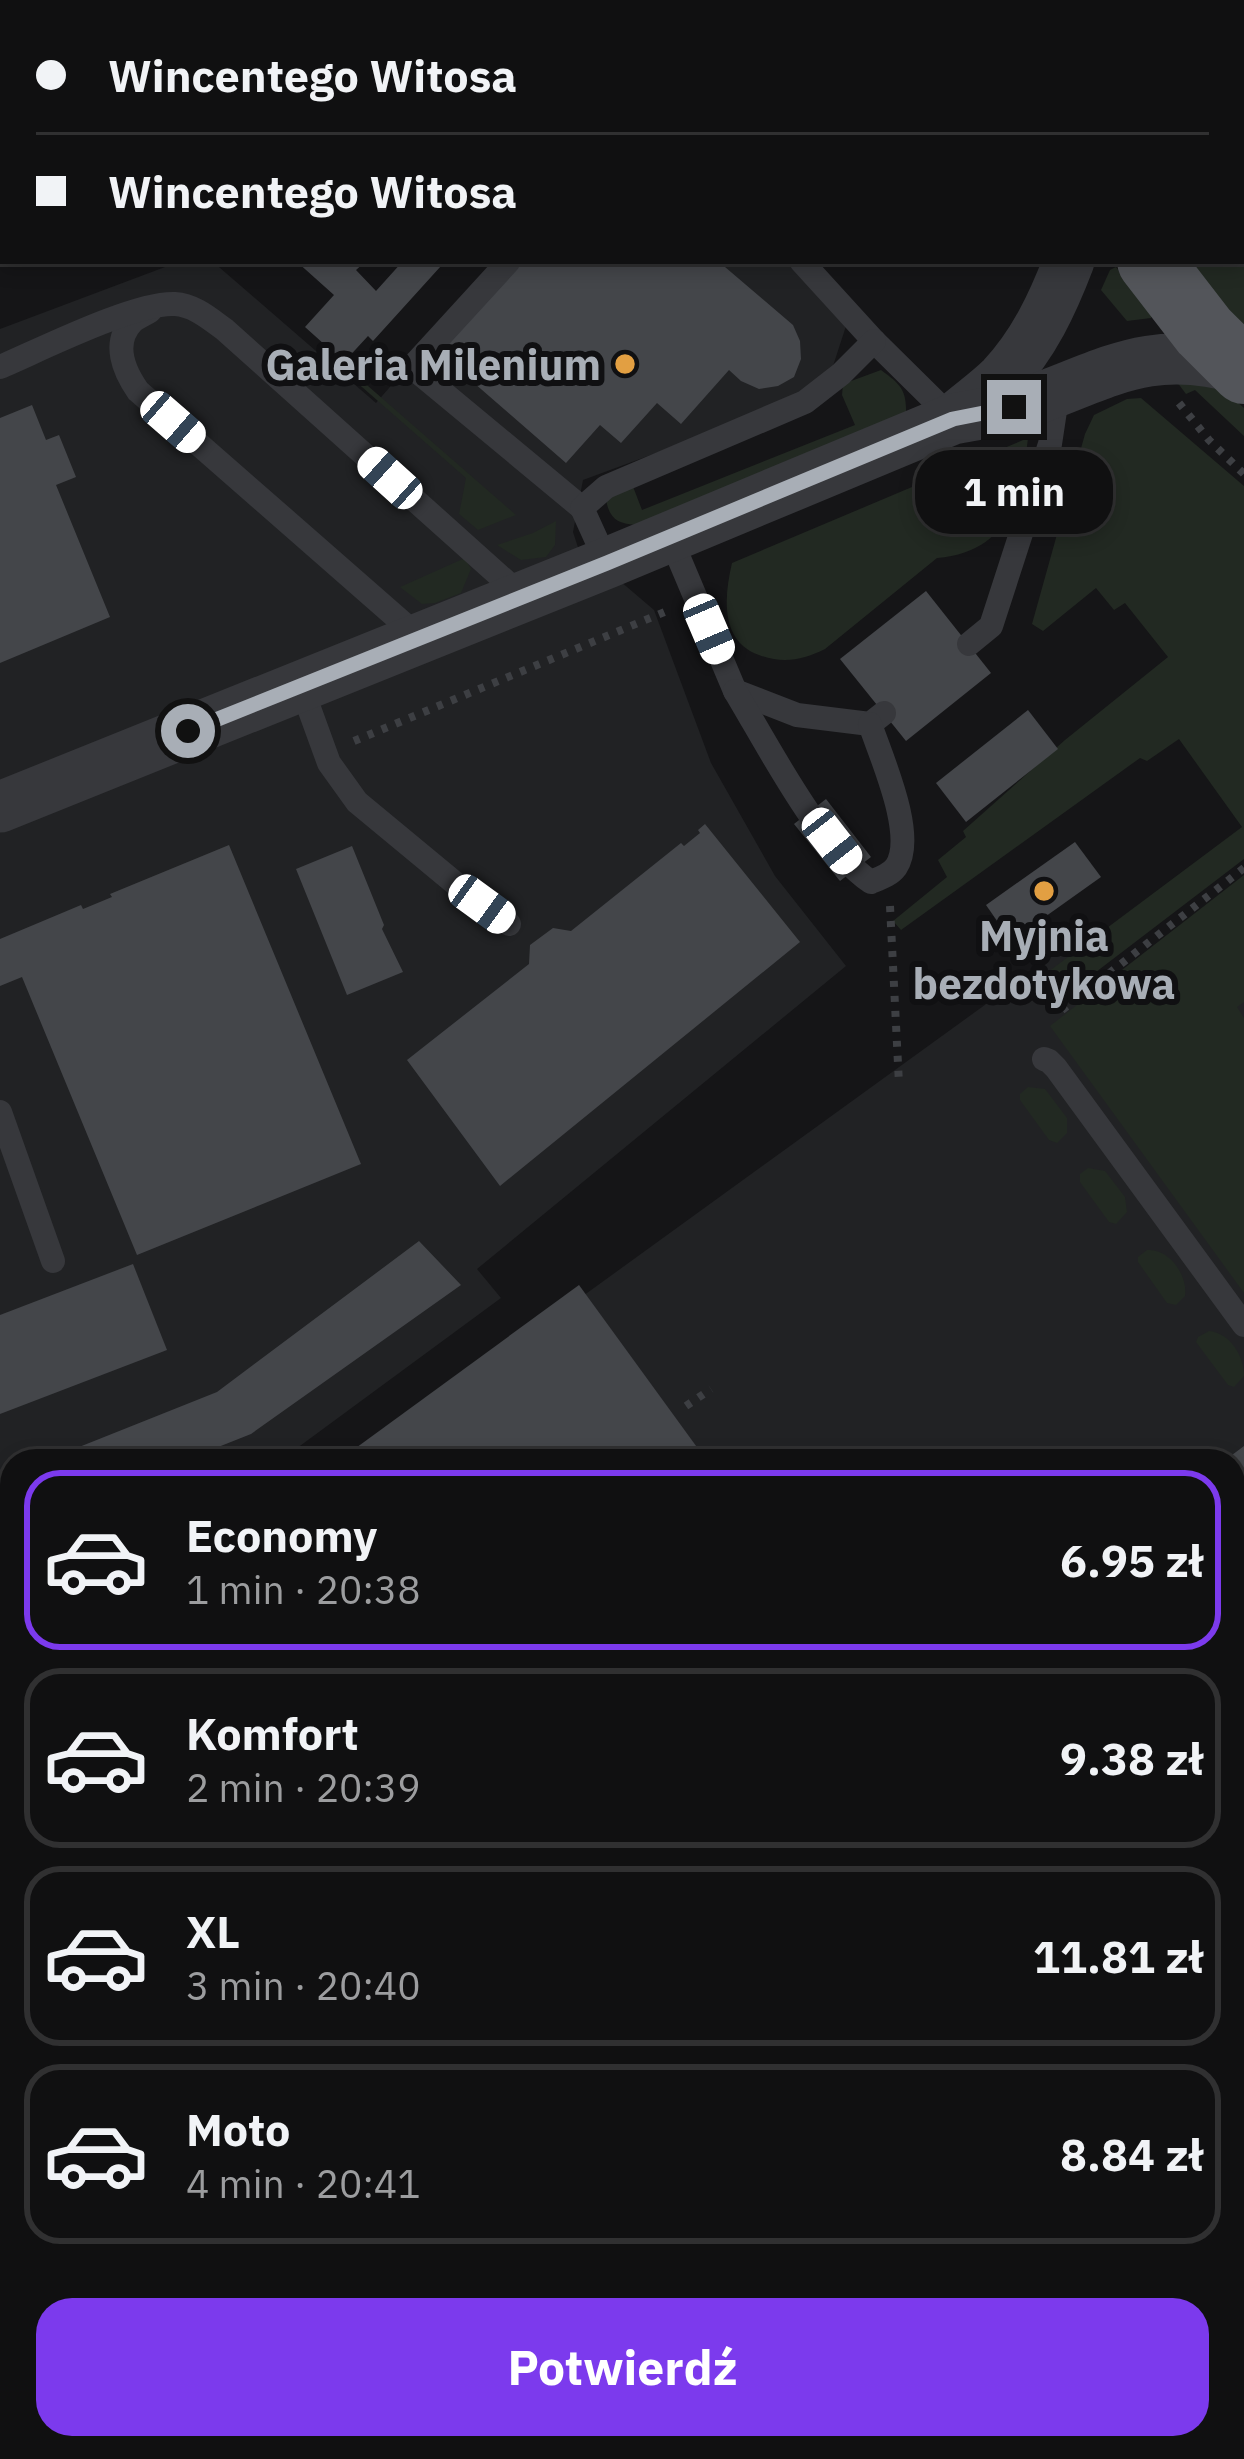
<!DOCTYPE html>
<html lang="pl">
<meta charset="utf-8">
<style>
body{margin:0;font-family:"IBM Plex Sans",sans-serif;background:#1e1e1f;color:#f1f3f6;height:100vh;display:flex;flex-direction:column;font-size:45px;white-space:nowrap}
*{box-sizing:border-box;margin:0}
p{font-size:39px;color:#9c9d9f}
.icon{flex:none;width:66px;height:66px;fill:none;stroke:currentColor;stroke-width:2;stroke-linecap:round;stroke-linejoin:round}
.map{position:relative;flex:1;overflow:hidden}
.sheet{position:absolute;left:0px;top:1449px;width:1245px;height:1011px;display:flex;flex-direction:column;background:#101011;border-radius:36px 36px 0 0;box-shadow:0 6px 18px #0003,0 0 0 3px #303031}
.sheet>*{flex:none}
.guide{position:absolute;left:0px;top:0px;width:1245px;height:264px;box-shadow:0 6px 18px #0003,0 0 0 3px #303031;display:grid;align-content:center;height:264px;padding:0 36px;background:#101011}
.end{position:absolute;width:54px;height:54px;margin:-27px;border:15px solid #a8aeb6;background:#111;box-shadow:0 0 0 6px #111}
.from{border-radius:50%}
.bubble{position:absolute;height:84px;border-radius:36px;background:#101011;box-shadow:0 6px 18px #0003,0 0 0 3px #303031;font-size:39px;font-weight:800;line-height:84px;text-align:center}
.car{position:absolute;width:36px;height:72px;margin:-36px -18px;border-radius:15px;box-shadow:0 0 9px 3px #0007;background:linear-gradient(#fff 24%,#345 0 40%,#fff 0 76%,#345 0 86%,#fff 0)}
.guide b{display:flex;align-items:center;gap:42px;height:114px;font-size:45px}
.guide b+b{border-top:3px solid #303031}
.guide i{width:30px;height:30px;background:#f1f3f6}
ul{padding:21px 0 0;list-style:none}
li{display:flex;align-items:center;gap:36px;height:180px;margin:0 24px 18px;padding:0 12px;border:6px solid #303031;border-radius:36px}
li div{flex:1}
li b{display:block;font-size:45px}
li em{font-style:normal;font-weight:800}
li.active{border-color:#7c3aed}
li>.icon{width:108px;height:108px;stroke-width:1.5}
.action{display:flex;gap:24px;margin-top:auto;padding:24px 36px}
.action a{flex:1;height:138px;border-radius:36px;background:#7c3aed;color:#fff;font-size:48px;font-weight:800;line-height:138px;text-align:center}
.map>svg:first-child{display:block}
.built{fill:#212224}
.green{fill:#222922}
.building{fill:#44464a}
.lines{fill:none;stroke-linecap:round;stroke-linejoin:round}
.path{stroke:#3d3f43;stroke-width:8;stroke-dasharray:6 9;stroke-linecap:butt}
.service{stroke:#37383c;stroke-width:24}
.minor{stroke:#37383c;stroke-width:51}
.primary{stroke:#53555a;stroke-width:66}
.route{stroke:#a8aeb6;stroke-width:15}
.poi-dot{fill:#e29f42;stroke:#101012;stroke-width:4.5}
.labels{text-anchor:middle;dominant-baseline:central;stroke-width:12;stroke-linejoin:round;paint-order:stroke}
.poi-label{font-size:42px;font-weight:bold;fill:#a8aeb6;stroke:#101012;text-anchor:end}
</style>
<div class="map">
<svg width="1244" height="2459" viewBox="0 0 1244 2459">
<rect width="100%" height="100%" fill="#151517"/>
<g class="built">
<path d="M181,261H212L376,403L499,261H786L846,326L833,366L789,404L583,480L573,532L587,575L620,581L654,610L711,763L775,876L846,966L477,1269L501,1298L289,1454L273,1461H12V1567L0,1572V329Z"/>
<path d="M1244,889V1643L1233,1649V1461H355L1069,944L1107,997Z"/>
<path d="M0,1699L12,1702V2448H145L144,2459H0Z"/>
<path d="M1244,1742V2459H348L365,2448H1233V1752Z"/>
</g>
<g class="green">
<path d="M669,0H854L853,3H668Z"/>
<path d="M1045,0H1244V329L1186,261H1242V3H1047Z"/>
<path d="M1116,267L1152,316L1151,318L1127,321L1101,290L1110,270Z"/>
<path d="M881,370C903,386 907,391 906,419L637,525C618,524 609,519 606,499L632,484L642,510L855,425L842,395L843,384Z"/>
<path d="M1171,374L1226,392L1244,408V436L1195,390L1186,394Z"/>
<path d="M360,379L516,515L478,530L459,514L466,478L354,380Z"/>
<path d="M1141,398L1244,486V859L1058,1001L1036,981L1242,827L1179,739L1147,761L1140,758L901,930L893,921L947,877L938,860L966,837L963,831L1065,740L1168,657L1125,603L1114,610L1096,588L1043,631L1032,624L1085,434L1094,415L1127,399Z"/>
<path d="M1028,438C1021,498 1009,552 937,558L825,649C803,660 783,664 759,655C720,641 724,597 732,563Z"/>
<path d="M556,521L555,545L546,557L521,560L497,545L533,533Z"/>
<path d="M465,558L471,569L461,593L435,603L422,604L400,587Z"/>
<path d="M1244,875V1002L1237,1007L1244,1018V1293L1050,1026Z"/>
<path d="M1028,1087L1045,1089L1067,1118V1133L1057,1143L1049,1140L1020,1100V1094Z"/>
<path d="M1088,1168L1105,1171L1125,1197L1127,1212L1116,1224L1109,1222L1080,1182V1174Z"/>
<path d="M1147,1250C1169,1248 1188,1275 1185,1296L1176,1305L1167,1303L1138,1262V1257Z"/>
<path d="M1209,1331C1230,1333 1244,1356 1244,1376L1234,1387L1228,1385L1196,1342L1198,1337Z"/>
<path d="M1244,1742V1932L1233,1937V1752Z"/>
</g>
<g class="building">
<path d="M296,261H366L356,270L376,291L403,261H436L441,266L373,341L368,336L344,362L305,327L334,295Z"/>
<path d="M514,261H718L793,325L800,341L801,359L794,377L778,386L759,389L741,381L729,370L681,424L657,403L621,443L600,425L566,463L436,350Z"/>
<path d="M32,405L46,440L59,435L76,477L56,485L110,617L0,663V418Z"/>
<path d="M926,591L991,673L906,741L840,659Z"/>
<path d="M1028,710L1058,749L966,822L936,783Z"/>
<path d="M826,799L871,857L840,881L794,824Z"/>
<path d="M705,824L800,942L500,1186L407,1060L529,964L530,945L553,928L571,931L681,843L684,846L700,833L698,830Z"/>
<path d="M1075,842L1101,877L1011,941L986,905Z"/>
<path d="M229,845L361,1164L137,1255L22,977L0,986V939L81,905L83,909L112,897L110,894Z"/>
<path d="M352,846L384,925L382,929L403,972L347,995L296,869Z"/>
<path d="M419,1241L461,1285L251,1434L183,1461H44L217,1392Z"/>
<path d="M133,1264L167,1350L0,1414V1315Z"/>
<path d="M579,1285L707,1461H338Z"/>
<path d="M1244,1446V1505L1233,1513V1461H1224Z"/>
<path d="M12,1473V1528L0,1533V1478Z"/>
<path d="M0,1699L12,1702V1745L0,1742Z"/>
<path d="M5,1873L12,1888V2075L0,2081V1876Z"/>
<path d="M507,2448H1119L1123,2459H511Z"/>
</g>
<g class="lines">
<g class="path">
<path d="M957,0L959,3"/>
<path d="M660,3V0"/>
<path d="M1179,403L1209,440L1244,474"/>
<path d="M354,741L667,611"/>
<path d="M890,906L899,1084"/>
<path d="M1062,1010L1244,868"/>
<path d="M686,1406L711,1389"/>
<path d="M0,1655L12,1658"/>
<path d="M1,1821L12,1845"/>
<path d="M0,2086L12,2080"/>
</g>
<g class="service">
<path d="M552,0L556,3"/>
<path d="M509,261L412,367L582,508"/>
<path d="M801,261L874,341L953,419"/>
<path d="M150,311C144,315 137,317 132,322C112,343 124,371 138,391L420,638"/>
<path d="M0,367C40,350 135,302 175,304C194,305 210,319 224,329L522,596"/>
<path d="M670,537L735,691L797,715L870,724L884,713"/>
<path d="M607,563L582,508L606,487L805,402L841,374L874,341"/>
<path d="M969,644L991,626L1050,444L1058,391"/>
<path d="M301,686L329,763L357,802L456,884L509,924"/>
<path d="M735,691C767,744 821,849 871,882C881,878 890,875 896,867C917,836 881,757 870,724"/>
<path d="M1044,1059L1049,1061L1056,1068L1244,1325"/>
<path d="M0,1112L53,1261"/>
<path d="M0,1792L12,1793"/>
<path d="M1233,1994L1244,1990"/>
<path d="M0,2399L12,2421"/>
<path d="M27,2448L36,2459"/>
<path d="M1228,2448L1233,2459"/>
<path d="M439,2459L453,2448"/>
</g>
<g class="minor">
<path d="M958,415C972,403 989,391 1002,378C1034,344 1053,303 1069,261"/>
<path d="M0,807L607,563L953,419C974,415 996,412 1017,406C1104,377 1145,341 1242,369"/>
<path d="M1233,1689L1244,1682"/>
<path d="M282,2459L300,2448"/>
</g>
<g class="primary">
<path d="M1016,0L1017,3"/>
<path d="M1150,261L1204,331L1244,371"/>
</g>
</g>
<g class="lines">
<path class="route" d="M188,731L607,563L953,419L1014,407"/>
</g>
<g class="poi-dot">
<circle cx="625" cy="364" r="12"/>
<circle cx="1044" cy="891" r="12"/>
</g>
<g class="labels">
<g class="poi-label">
<text x="601" y="364">Galeria Milenium</text>
<text x="1044" y="935" text-anchor="middle">Myjnia<tspan x="1044" dy="48">bezdotykowa</tspan></text>
</g>
</g>
</svg>
<i class="end from" style="left:188px;top:731px"></i>
<i class="end" style="left:1014px;top:407px"></i>
<div class="bubble" style="left:915px;top:450px;width:198px">1 min</div>
<i class="car" style="left:173px;top:422px;rotate:131deg"></i>
<i class="car" style="left:390px;top:478px;rotate:312deg"></i>
<i class="car" style="left:709px;top:629px;rotate:157deg"></i>
<i class="car" style="left:832px;top:841px;rotate:142deg"></i>
<i class="car" style="left:482px;top:904px;rotate:126deg"></i>
<div class="guide">
<b><i class="from"></i>Wincentego Witosa</b>
<b><i></i>Wincentego Witosa</b>
</div>
<section class="sheet">
<ul>
<li class="active"><svg class="icon" aria-label="car" viewBox="0 0 24 24"><path d="M5 17H2v-5l4-1 3-4h7l3 4 3 1v5h-3M9 17h6M6 11h13"/><circle cx="7" cy="17" r="2"/><circle cx="17" cy="17" r="2"/></svg><div><b>Economy</b><p>1 min · 20:38</p></div><em>6.95 zł</em></li>
<li><svg class="icon" aria-label="car" viewBox="0 0 24 24"><path d="M5 17H2v-5l4-1 3-4h7l3 4 3 1v5h-3M9 17h6M6 11h13"/><circle cx="7" cy="17" r="2"/><circle cx="17" cy="17" r="2"/></svg><div><b>Komfort</b><p>2 min · 20:39</p></div><em>9.38 zł</em></li>
<li><svg class="icon" aria-label="car" viewBox="0 0 24 24"><path d="M5 17H2v-5l4-1 3-4h7l3 4 3 1v5h-3M9 17h6M6 11h13"/><circle cx="7" cy="17" r="2"/><circle cx="17" cy="17" r="2"/></svg><div><b>XL</b><p>3 min · 20:40</p></div><em>11.81 zł</em></li>
<li><svg class="icon" aria-label="car" viewBox="0 0 24 24"><path d="M5 17H2v-5l4-1 3-4h7l3 4 3 1v5h-3M9 17h6M6 11h13"/><circle cx="7" cy="17" r="2"/><circle cx="17" cy="17" r="2"/></svg><div><b>Moto</b><p>4 min · 20:41</p></div><em>8.84 zł</em></li>
</ul>
<div class="action"><a>Potwierdź</a></div>
</section>
</div>
